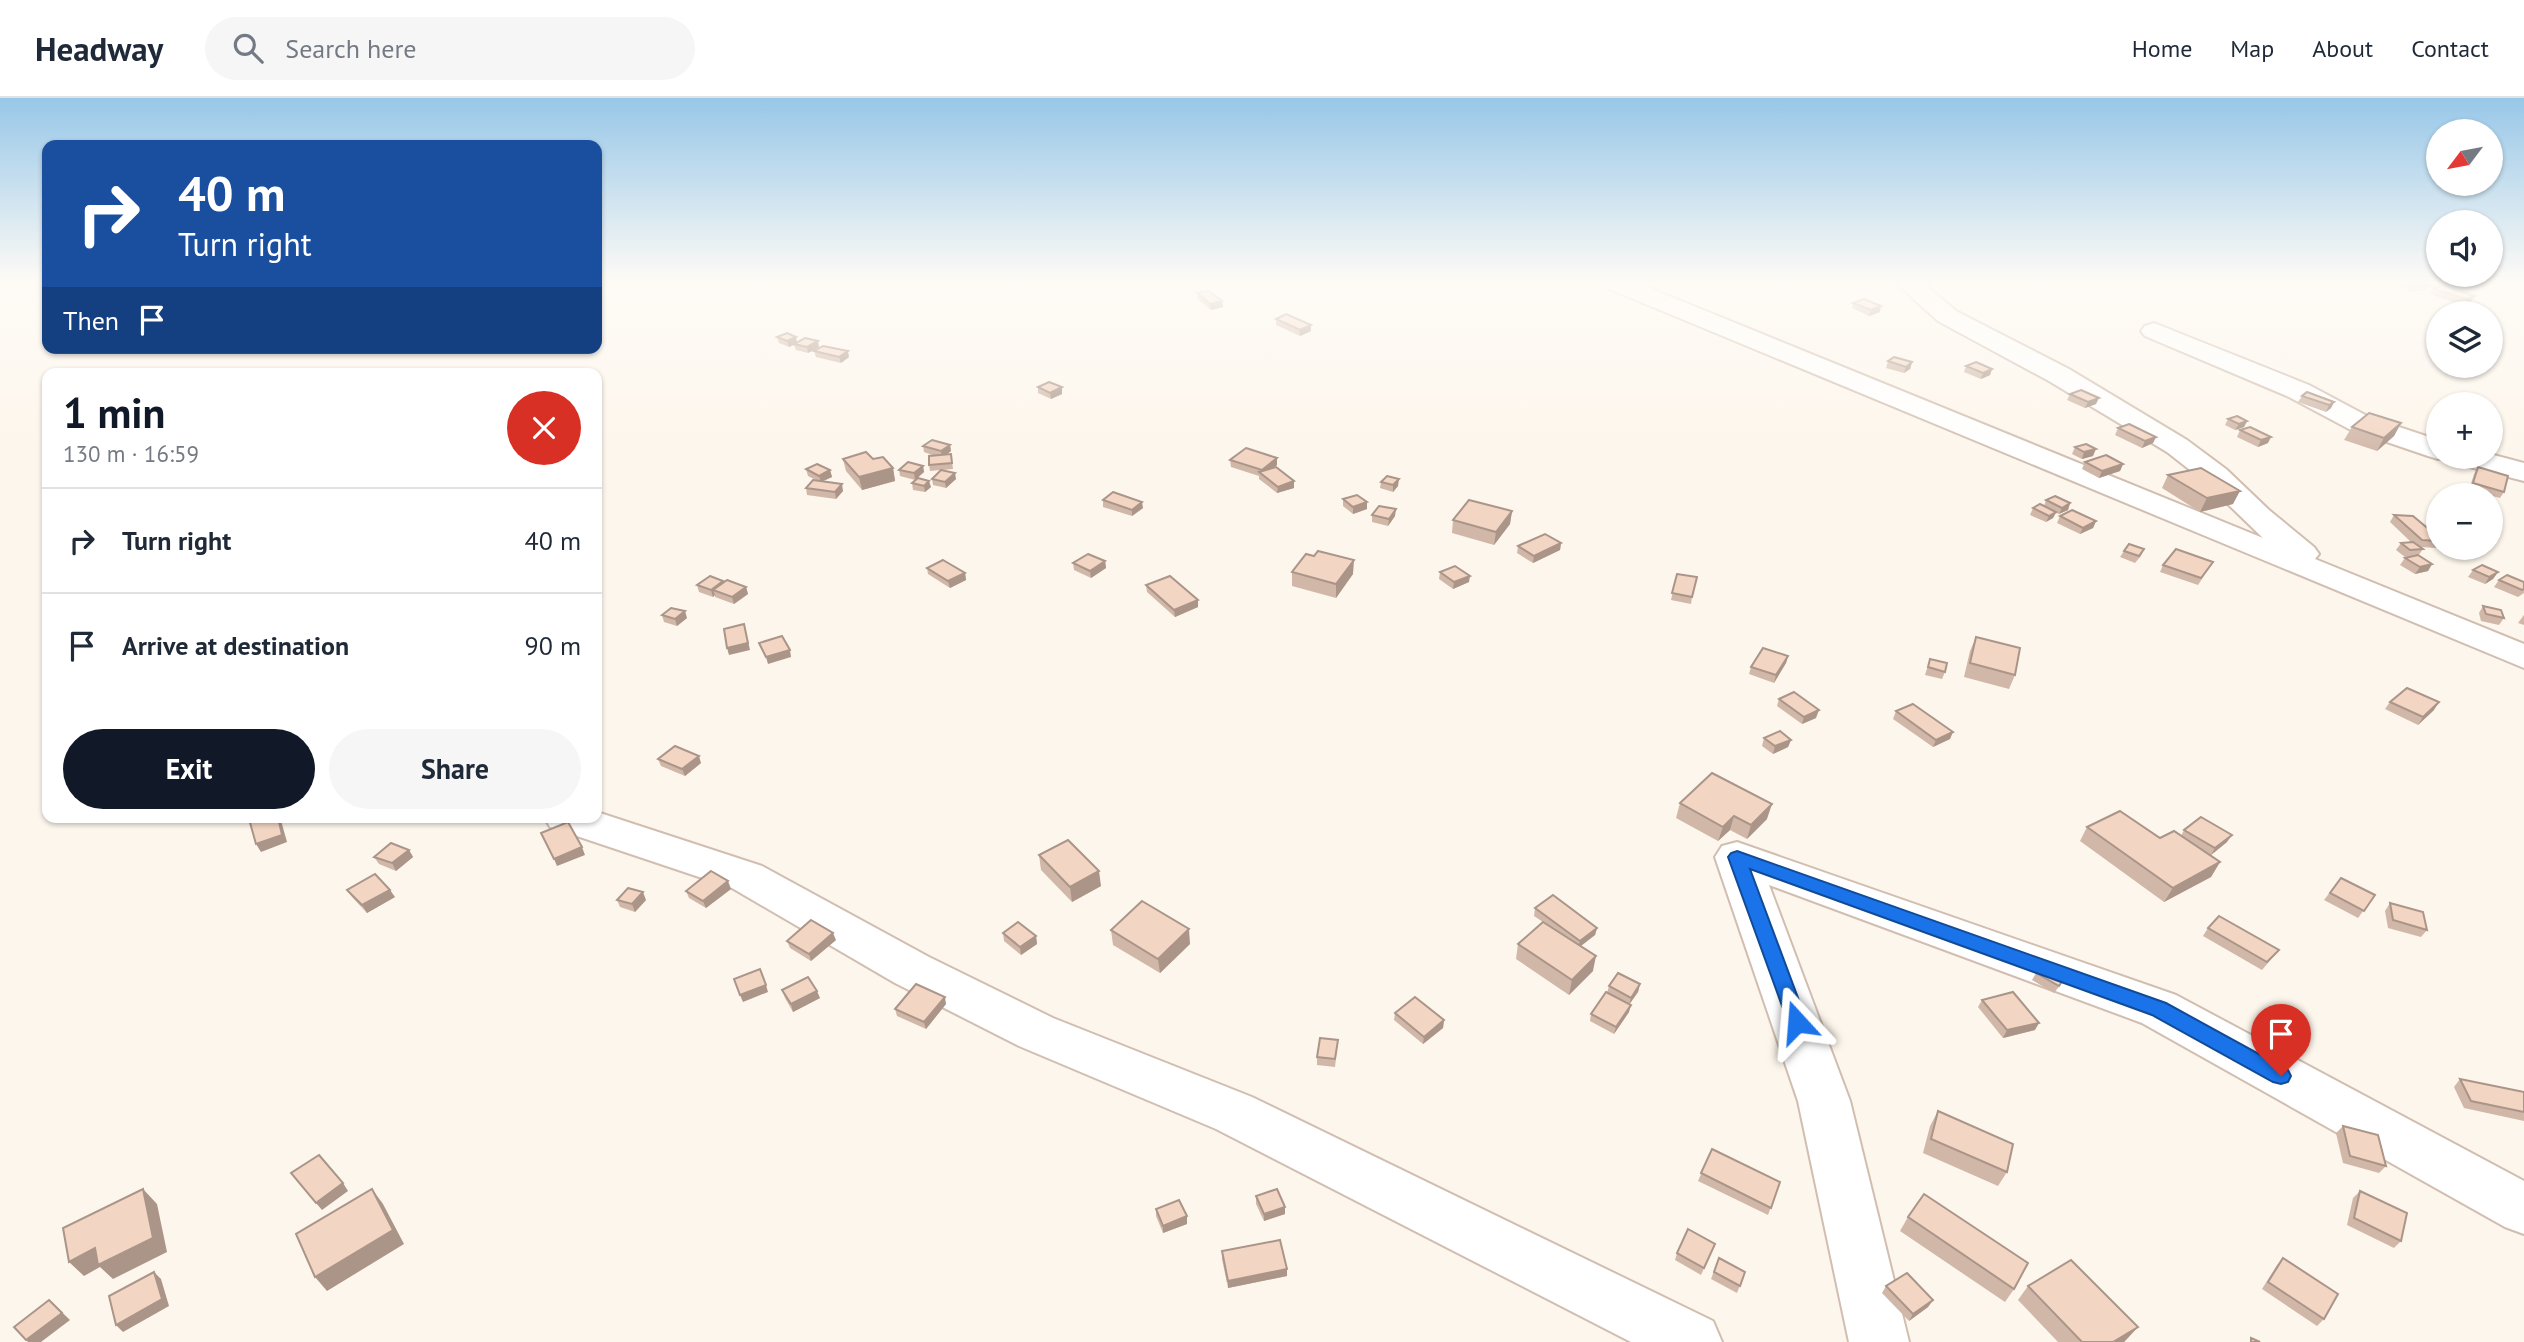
<!DOCTYPE html>
<html lang="en">
<head>
<meta charset="utf-8">
<style>
  :root { --surface:#fff; --page:#f6f6f7; --text:#1f2937; --muted:#747a83; --line:#e0e1e3; --accent:#111827 }
  body { margin:0; font-family:"PT Sans",sans-serif; background:var(--page); color:var(--text); height:100vh; display:flex; flex-direction:column; font-size:26px; white-space:nowrap }
  * { box-sizing:border-box; margin:0 }
  p { font-size:23px; color:var(--muted) }
  .icon { flex:none; width:38px; height:38px; fill:none; stroke:currentColor; stroke-width:2; stroke-linecap:round; stroke-linejoin:round }
  .map { position:relative; flex:1; overflow:hidden }
  .drawer { position:absolute; left:42px; top:270px; width:560px; height:455px; display:flex; flex-direction:column; background:var(--surface); border-radius:14px; box-shadow:0 2px 5px #0004 }
  .drawer>* { flex:none }
  .guide { position:absolute; left:42px; top:42px; width:560px; height:214px; border-radius:14px; box-shadow:0 2px 5px #0004; background:#1a4fa0; color:#fff; overflow:hidden }
  .needle { width:46px; rotate:238deg }
  .controls { position:absolute; left:2426px; top:21px; display:grid; gap:14px }
  .controls a { display:grid; place-items:center; width:77px; height:77px; border-radius:50%; background:var(--surface); box-shadow:0 2px 5px #0004; font-size:35px }
  .pin { position:absolute; display:grid; place-items:center; width:60px; height:60px; color:#fff; margin:-72px -30px; border-radius:50% 50% 50% 0; rotate:-45deg; box-shadow:0 0 7px #0007 }
  .pin .icon { rotate:45deg }
  .me { position:absolute; width:77px; margin:-38px; rotate:341deg; stroke-linejoin:round; filter:drop-shadow(0 0 5px #0008) }
  .turn { display:flex; align-items:center; gap:24px; height:147px; padding:0 21px; font-size:32px }
  .turn .icon { width:91px; height:91px; stroke-width:2.5 }
  .turn b { display:block; font-size:49px; line-height:60px }
  .then { display:flex; align-items:center; height:66px; padding:0 21px; background:#0003; gap:14px; font-size:26px }
  .round { display:grid; place-items:center; flex:none; width:74px; height:74px; border-radius:37px; background:var(--page) }
  .summary { display:flex; align-items:center; justify-content:space-between; height:119px; padding:0 21px }
  h1 { font-size:42px; font-weight:700; line-height:52px; color:var(--accent) }
  .primary-button { display:flex; gap:14px; margin-top:auto; padding:14px 21px }
  .primary-button a { flex:1; height:80px; border-radius:42px; background:var(--accent); color:#fff; font-size:28px; font-weight:700; line-height:80px; text-align:center }
  .primary-button a+a { background:var(--page); color:var(--text) }
  ul { padding:0; list-style:none }
  li { display:flex; align-items:center; gap:21px; height:105px; padding:0 21px; border-top:2px solid var(--line) }
  li div { flex:1 }
  li b { display:block; font-size:26px }
  li em { font-style:normal }
  header { display:flex; align-items:center; gap:42px; box-sizing:border-box; height:98px; padding:0 35px; background:var(--surface); border-bottom:2px solid var(--line) }
  header strong { font-size:33px }
  nav { display:flex; gap:38px; margin-inline-start:auto; font-size:24px }
  .search { width:490px; height:63px; background:var(--page); display:flex; align-items:center; gap:18px; box-sizing:border-box; padding:0 24px; border-radius:38px; color:var(--muted); font-size:26px }
  .map>svg:first-child { display:block }
</style>
</head>
<body>
<header>
<strong>Headway</strong>
<div class="search"><svg class="icon" aria-label="search" viewBox="0 0 24 24"><circle cx="10" cy="10" r="6"/><path d="M15 15l6 6"/></svg>Search here</div>
<nav><a>Home</a><a>Map</a><a>About</a><a>Contact</a></nav>
</header>
<div class="map">
<svg width="2524" height="1244" viewBox="0 0 2524 1244">
  <rect width="100%" height="100%" fill="#fdf6ec"/>
  <g fill="none" stroke-linecap="round" stroke-linejoin="round">
    <defs>
      <g id="minor">
        <path d="M1603 185H1637L2263 440 2204 383 2167 354 2049 283 1938 223 1896 185H1923L1956 213 2069 271 2187 342 2226 371 2269 412 2314 449 2319 456 2315 461 2524 546V570L1607 190Z"/>
        <path d="M2154 225 2309 287 2369 319 2438 342V359H2447L2438 361 2428 358 2349 331 2289 299 2145 238 2141 233 2145 228Z"/>
        <path d="M2490 356 2524 365V383L2454 365 2450 359H2490Z"/>
        <path d="M597 714 762 768 929 859 1053 920 1252 999 1713 1223 1722 1244H1631L1216 1031 1019 948 895 885 732 790 550 729 544 719H597Z"/>
        <path d="M1737 744 2176 897 2524 1083V1136L2505 1129 2142 925 1769 787 1850 1003 1909 1244H1849L1798 1003 1715 759 1722 748Z"/>
      </g>
    </defs>
    <use href="#minor" stroke="#d1beb0" stroke-width="4"/>
    <use href="#minor" fill="#fff" fill-rule="evenodd"/>
  </g>
  <g fill="#d1b7a8">
    <path d="M2397 185H2427L2430 187 2427 192 2412 194 2397 187Z"/>
    <path d="M2434 191 2471 204 2462 207 2430 196Z"/>
    <path d="M1197 195 1222 203 1223 209 1211 212 1197 201Z"/>
    <path d="M1853 205 1880 214 1869 218 1852 210Z"/>
    <path d="M1276 221 1311 233 1300 238 1276 227Z"/>
    <path d="M777 239 797 245 819 249 808 255 796 252 794 247 789 249 779 245Z"/>
    <path d="M814 253 849 259 841 265 816 259Z"/>
    <path d="M1888 263 1912 264 1910 271 1904 275 1886 270Z"/>
    <path d="M1966 268 1992 271 1990 277 1981 281 1964 274Z"/>
    <path d="M1038 289H1062V296L1051 301 1038 295Z"/>
    <path d="M2070 296 2096 306 2085 310 2067 302Z"/>
    <path d="M2302 298 2334 304 2331 310 2326 314 2298 304Z"/>
    <path d="M2228 321 2247 323 2244 329 2235 332 2225 327Z"/>
    <path d="M2401 325 2394 338 2377 353 2344 342 2352 329Z"/>
    <path d="M2118 330 2156 339 2153 345 2142 350 2115 337Z"/>
    <path d="M2240 332 2268 345 2258 349 2237 339Z"/>
    <path d="M950 347 951 353 946 357 951 356 953 371 942 372 956 381 946 390 933 387 932 381 940 372 930 373 929 367 935 358 924 354 923 348Z"/>
    <path d="M2075 349 2093 358 2082 361 2072 356Z"/>
    <path d="M843 361H873L893 370 895 383 862 392 846 373Z"/>
    <path d="M1230 362 1277 367 1273 370 1294 390 1277 395 1259 381V378L1231 369Z"/>
    <path d="M2085 364 2123 366 2120 373 2099 380 2082 371Z"/>
    <path d="M923 368 924 374 915 382 900 378 899 372Z"/>
    <path d="M2478 369 2504 394 2500 400 2469 392 2474 376Z"/>
    <path d="M806 371 830 372 832 379 823 383 843 393 836 401 807 397 806 390 818 383 808 378Z"/>
    <path d="M2168 377 2233 406 2200 414 2162 390Z"/>
    <path d="M1381 384 1398 388 1393 394 1380 390Z"/>
    <path d="M912 385 931 389 925 394 913 392Z"/>
    <path d="M1343 401 1367 404V411L1353 416 1343 408Z"/>
    <path d="M1103 402 1143 410 1132 418 1103 409Z"/>
    <path d="M2046 402 2070 405 2068 412 2059 416 2056 415 2053 420 2046 424 2030 417 2033 410 2044 408Z"/>
    <path d="M1512 413 1510 426 1494 447 1452 435 1453 422Z"/>
    <path d="M1372 417 1395 418 1388 428 1372 424Z"/>
    <path d="M2394 417 2438 439 2437 450 2420 449 2423 451 2418 458 2432 466 2428 473 2415 476 2400 467 2405 460 2414 458 2405 459 2396 452 2401 445H2412L2390 424Z"/>
    <path d="M2060 418 2096 423 2093 430 2080 436 2057 425Z"/>
    <path d="M1561 445 1560 452 1533 465 1517 455 1518 448Z"/>
    <path d="M2144 451 2141 458 2135 465 2120 459 2124 453Z"/>
    <path d="M1314 458 1353 476 1336 500 1292 488V474Z"/>
    <path d="M1105 463 1106 470 1091 480 1074 472 1073 465Z"/>
    <path d="M2213 464 2198 487 2160 474 2163 467Z"/>
    <path d="M927 470 965 475 966 482 950 490 928 476Z"/>
    <path d="M2473 472 2498 474 2493 481 2485 486 2468 479Z"/>
    <path d="M1440 474 1469 484 1453 491 1439 481Z"/>
    <path d="M1677 476 1692 499 1691 506 1671 502Z"/>
    <path d="M2499 482 2524 484V495L2518 499 2494 489Z"/>
    <path d="M724 485 746 489 748 496 734 506 715 499V497L713 499 699 494 697 487Z"/>
    <path d="M1146 487 1198 509 1175 519 1147 494Z"/>
    <path d="M2483 508 2504 520 2499 527 2481 523 2479 515Z"/>
    <path d="M662 517 687 520 677 528 664 524Z"/>
    <path d="M2524 517V527L2518 525Z"/>
    <path d="M1976 539 2015 577 2009 591 1964 579 1970 553Z"/>
    <path d="M1788 558 1786 565 1774 585 1749 576 1751 569Z"/>
    <path d="M1930 561 1945 574 1942 581 1925 577Z"/>
    <path d="M1779 601 1816 620 1802 626 1777 608Z"/>
    <path d="M2390 604 2434 612 2418 627 2385 611Z"/>
    <path d="M1896 613 1950 641 1933 649 1893 621Z"/>
    <path d="M1764 640 1791 642 1788 649 1773 656 1762 648Z"/>
    <path d="M658 661 701 665 685 678 661 668Z"/>
    <path d="M1680 705 1767 721 1747 741 1730 732 1718 743 1676 720Z"/>
    <path d="M2087 729 2160 740 2181 738 2184 732 2227 744 2211 757 2220 764 2211 779 2164 804 2080 743Z"/>
    <path d="M409 752 413 759 396 773 379 766 374 759Z"/>
    <path d="M1039 757 1101 788 1072 804 1041 772Z"/>
    <path d="M2341 780 2375 797 2358 820 2324 802Z"/>
    <path d="M731 791 706 810 689 800 686 793Z"/>
    <path d="M347 792 395 799 367 815 352 799Z"/>
    <path d="M617 802H646L635 814 620 809Z"/>
    <path d="M2390 805 2427 832 2421 839 2388 830 2385 813Z"/>
    <path d="M1535 810 1597 830 1595 837 1581 848 1593 873 1569 897 1516 861 1518 846 1543 824 1534 818Z"/>
    <path d="M2208 830 2279 852 2262 872 2203 838Z"/>
    <path d="M1111 832 1190 846 1160 875 1113 847Z"/>
    <path d="M1003 835 1036 838 1037 846 1021 857 1004 843Z"/>
    <path d="M836 842 811 863 790 850 787 843Z"/>
    <path d="M2036 875 2061 886 2054 895 2032 882Z"/>
    <path d="M1640 886 1638 894 1629 906V914L1614 936 1590 923 1591 916 1607 895 1609 888Z"/>
    <path d="M782 892 820 900 793 914 785 900Z"/>
    <path d="M1982 902 2035 932 2003 940 1978 909Z"/>
    <path d="M946 906 926 931 897 918 895 911Z"/>
    <path d="M1395 915 1444 922 1443 930 1423 946 1394 922Z"/>
    <path d="M1338 942 1335 969 1317 967V959Z"/>
    <path d="M2460 981 2524 994V1023L2464 1010 2454 989Z"/>
    <path d="M1938 1013 2007 1074 1998 1088 1923 1055 1930 1028Z"/>
    <path d="M2343 1028 2386 1068 2379 1075 2343 1065 2336 1035Z"/>
    <path d="M1712 1051 1780 1084 1768 1117 1698 1083Z"/>
    <path d="M2360 1093 2401 1143 2394 1150 2347 1127 2353 1100Z"/>
    <path d="M1256 1098 1285 1116 1264 1123 1256 1106Z"/>
    <path d="M1156 1111 1187 1118V1126L1163 1135 1156 1118Z"/>
    <path d="M1908 1119 2014 1191 2005 1204 1900 1133Z"/>
    <path d="M1715 1146 1701 1177 1675 1162 1677 1155Z"/>
    <path d="M1222 1153 1287 1178 1228 1190 1222 1161Z"/>
    <path d="M1719 1160 1745 1174 1737 1195 1711 1181Z"/>
    <path d="M2283 1160 2324 1221 2317 1228 2262 1191 2277 1167Z"/>
    <path d="M1886 1188 1933 1202 1928 1209 1909 1223 1882 1195Z"/>
    <path d="M2028 1188 2138 1229 2124 1244H2058L2018 1202Z"/>
  </g>
  <g fill="#aa9588">
    <path d="M2475 198 2471 204 2462 207 2466 201Z"/>
    <path d="M1222 203 1223 209 1211 212 1210 206Z"/>
    <path d="M1881 208 1880 214 1869 218 1871 212Z"/>
    <path d="M1311 227V233L1300 238V232Z"/>
    <path d="M796 239 797 245 789 249 787 243Z"/>
    <path d="M818 243 819 249 808 255 807 249Z"/>
    <path d="M848 253 849 259 841 265 839 259Z"/>
    <path d="M1912 264 1910 271 1904 275 1906 269Z"/>
    <path d="M1992 271 1990 277 1981 281 1983 275Z"/>
    <path d="M1062 289V296L1051 301 1050 295Z"/>
    <path d="M2099 300 2096 306 2085 310 2088 304Z"/>
    <path d="M2334 304 2331 310 2326 314 2329 307Z"/>
    <path d="M2247 323 2244 329 2235 332 2239 326Z"/>
    <path d="M2401 325 2394 338 2377 353 2384 340Z"/>
    <path d="M2156 339 2153 345 2142 350 2145 343Z"/>
    <path d="M2271 339 2268 345 2258 349 2261 342Z"/>
    <path d="M950 347 951 353 942 360 941 353Z"/>
    <path d="M2096 351 2093 358 2082 361 2084 354Z"/>
    <path d="M1277 360V367L1263 378 1262 376V372Z"/>
    <path d="M2123 366 2120 373 2099 380 2102 373Z"/>
    <path d="M923 368 924 374 915 382 914 375Z"/>
    <path d="M893 370 895 383 862 392 859 379Z"/>
    <path d="M830 372 832 379 821 384 819 378Z"/>
    <path d="M955 375 956 381 946 390 945 384Z"/>
    <path d="M1399 381 1398 388 1393 394V387Z"/>
    <path d="M929 383 931 389 925 394 924 388Z"/>
    <path d="M1294 383V390L1277 395 1278 389Z"/>
    <path d="M842 386 843 393 836 401 835 394Z"/>
    <path d="M2240 393 2233 406 2200 414 2207 400Z"/>
    <path d="M1142 404 1143 410 1132 418V412Z"/>
    <path d="M1367 404V411L1353 416V409Z"/>
    <path d="M2070 405 2068 412 2059 416 2062 410Z"/>
    <path d="M1396 411 1395 418 1388 428 1389 421Z"/>
    <path d="M1512 413 1510 426 1494 447 1496 434Z"/>
    <path d="M2056 414 2053 420 2046 424 2049 418Z"/>
    <path d="M2096 423 2093 430 2080 436 2083 430Z"/>
    <path d="M1561 445 1560 452 1533 465 1534 458Z"/>
    <path d="M1354 462 1353 476 1336 500V486Z"/>
    <path d="M1105 463 1106 470 1091 480 1090 473Z"/>
    <path d="M2432 466 2428 473 2415 476 2420 469Z"/>
    <path d="M2498 474 2493 481 2485 486 2489 479Z"/>
    <path d="M965 475 966 482 950 490 948 483Z"/>
    <path d="M1470 478 1469 484 1453 491 1454 484Z"/>
    <path d="M723 483 725 490 713 492 715 497 713 499 711 492Z"/>
    <path d="M746 489 748 496 734 506 732 499Z"/>
    <path d="M1198 502V509L1175 519 1174 512Z"/>
    <path d="M685 513 687 520 677 528 675 521Z"/>
    <path d="M744 526 750 552 729 557 727 550Z"/>
    <path d="M790 552 791 559 768 566 766 559Z"/>
    <path d="M1788 558 1786 565 1774 585 1776 577Z"/>
    <path d="M2439 604 2434 612 2418 627 2423 619Z"/>
    <path d="M1819 612 1816 620 1802 626 1804 619Z"/>
    <path d="M1953 634 1950 641 1933 649 1936 642Z"/>
    <path d="M1791 642 1788 649 1773 656 1775 648Z"/>
    <path d="M699 658 701 665 685 678 682 671Z"/>
    <path d="M1772 706 1767 721 1747 741 1751 727Z"/>
    <path d="M1734 718 1730 732 1718 743 1723 729Z"/>
    <path d="M278 719H280L287 744 261 754 256 746Z"/>
    <path d="M2232 737 2227 744 2211 757 2215 750Z"/>
    <path d="M582 749 585 757 557 768 554 761Z"/>
    <path d="M409 752 413 759 396 773 392 765Z"/>
    <path d="M2220 764 2211 779 2164 804 2173 790Z"/>
    <path d="M1099 773 1101 788 1072 804 1070 789Z"/>
    <path d="M728 783 731 791 706 810 703 803Z"/>
    <path d="M390 792 395 799 367 815 362 807Z"/>
    <path d="M643 794 646 802 635 814 632 806Z"/>
    <path d="M1597 830 1595 837 1578 850 1580 843Z"/>
    <path d="M1189 831 1190 846 1160 875 1158 861Z"/>
    <path d="M833 835 836 842 811 863 809 856Z"/>
    <path d="M1036 838 1037 846 1021 857 1020 849Z"/>
    <path d="M1596 858 1593 873 1569 897 1572 882Z"/>
    <path d="M1640 886 1638 894 1629 907 1631 900Z"/>
    <path d="M766 887 768 894 743 904 740 897Z"/>
    <path d="M817 893 820 900 793 914 791 906Z"/>
    <path d="M945 899 946 906 926 931 924 924Z"/>
    <path d="M1631 907 1629 914 1614 936 1616 929Z"/>
    <path d="M1444 922 1443 930 1423 946 1424 939Z"/>
    <path d="M2039 925 2035 932 2003 940 2007 932Z"/>
    <path d="M343 1085 348 1093 322 1112 316 1105Z"/>
    <path d="M143 1091 157 1106 167 1154 113 1181 100 1169 84 1178 69 1164Z"/>
    <path d="M372 1091 383 1106 404 1146 327 1193 315 1179Z"/>
    <path d="M1285 1109V1116L1264 1123V1116Z"/>
    <path d="M1187 1118V1126L1163 1135V1128Z"/>
    <path d="M1287 1171V1178L1228 1190V1183Z"/>
    <path d="M154 1174 161 1181 169 1208 123 1234 116 1227Z"/>
    <path d="M49 1202 70 1222 41 1244H28L26 1242Z"/>
    <path d="M1933 1202 1928 1209 1909 1223 1913 1216Z"/>
    <path d="M2138 1229 2124 1244H2113Z"/>
  </g>
  <g fill="#f3d5c3" stroke="#aa9588" stroke-width="2">
    <path d="M2409 185H2428L2430 187 2415 188Z"/>
    <path d="M2443 187 2475 198 2466 201 2434 191Z"/>
    <path d="M1209 193 1222 203 1210 206 1197 195Z"/>
    <path d="M1864 201 1881 208 1871 212 1853 205Z"/>
    <path d="M1286 216 1311 227 1300 232 1276 221Z"/>
    <path d="M787 235 796 239 787 243 777 239Z"/>
    <path d="M805 240 818 243 807 249 794 246Z"/>
    <path d="M823 248 848 253 839 259 814 253Z"/>
    <path d="M1894 259 1912 264 1906 269 1888 263Z"/>
    <path d="M1976 264 1992 271 1983 275 1966 268Z"/>
    <path d="M1049 284 1062 289 1050 295 1038 289Z"/>
    <path d="M2081 292 2099 300 2088 304 2070 296Z"/>
    <path d="M2307 294 2334 304 2329 307 2302 298Z"/>
    <path d="M2369 315 2401 325 2384 340 2352 329Z"/>
    <path d="M2237 318 2247 323 2239 326 2228 321Z"/>
    <path d="M2129 326 2156 339 2145 343 2118 330Z"/>
    <path d="M2250 329 2271 339 2261 342 2240 332Z"/>
    <path d="M932 342 950 347 941 353 923 348Z"/>
    <path d="M2086 346 2096 351 2084 354 2075 349Z"/>
    <path d="M1246 350 1277 360 1262 372 1230 362Z"/>
    <path d="M866 354 873 361 883 359 893 370 859 379 843 361Z"/>
    <path d="M951 356 952 365 929 367V358Z"/>
    <path d="M2106 357 2123 366 2102 373 2085 364Z"/>
    <path d="M908 364 923 368 914 375 899 372Z"/>
    <path d="M817 366 830 372 819 378 806 371Z"/>
    <path d="M1276 369 1294 383 1278 389 1259 374Z"/>
    <path d="M2478 369 2508 378 2504 394 2473 385Z"/>
    <path d="M2201 370 2240 393 2207 400 2168 377Z"/>
    <path d="M941 372 955 375 945 384 932 381Z"/>
    <path d="M1387 378 1399 381 1393 387 1381 384Z"/>
    <path d="M918 380 929 383 924 388 912 385Z"/>
    <path d="M813 382 842 386 835 394 806 390Z"/>
    <path d="M1113 394 1142 404 1132 412 1103 402Z"/>
    <path d="M1357 397 1367 404 1353 409 1343 401Z"/>
    <path d="M2055 398 2070 405 2062 410 2046 402Z"/>
    <path d="M1469 402 1512 413 1496 434 1453 422Z"/>
    <path d="M2040 406 2056 414 2049 418 2033 410Z"/>
    <path d="M1379 408 1396 411 1389 421 1372 417Z"/>
    <path d="M2072 412 2096 423 2083 430 2060 418Z"/>
    <path d="M2394 417 2413 418 2438 439V443L2422 442Z"/>
    <path d="M1545 436 1561 445 1534 458 1518 448Z"/>
    <path d="M2413 444 2423 451 2410 452 2401 445Z"/>
    <path d="M2129 446 2144 451 2139 458 2124 453Z"/>
    <path d="M2176 451 2213 464 2201 480 2163 467Z"/>
    <path d="M1318 453 1354 462 1336 486 1292 474 1306 456 1314 458Z"/>
    <path d="M1088 456 1105 463 1090 473 1073 465Z"/>
    <path d="M2418 457 2432 466 2420 469 2405 460Z"/>
    <path d="M943 462 965 475 948 483 927 470Z"/>
    <path d="M2482 467 2498 474 2489 479 2473 472Z"/>
    <path d="M1455 468 1470 478 1454 484 1440 474Z"/>
    <path d="M1677 476 1697 479 1692 499 1672 495Z"/>
    <path d="M2507 477 2524 484V491L2522 492 2499 482Z"/>
    <path d="M710 478 723 483 711 492 697 487Z"/>
    <path d="M1170 478 1198 502 1174 512 1146 487Z"/>
    <path d="M727 482 746 489 732 499 713 492Z"/>
    <path d="M2483 508 2501 512 2504 520 2486 516Z"/>
    <path d="M671 510 685 513 675 521 662 517Z"/>
    <path d="M744 526 748 545 727 550 724 531Z"/>
    <path d="M782 538 790 552 766 559 759 545Z"/>
    <path d="M1976 539 2020 550 2015 577 1970 565Z"/>
    <path d="M1763 550 1788 558 1776 577 1751 569Z"/>
    <path d="M1930 561 1947 565 1945 574 1928 569Z"/>
    <path d="M2407 590 2439 604 2423 619 2390 604Z"/>
    <path d="M1794 594 1819 612 1804 619 1779 601Z"/>
    <path d="M1913 606 1953 634 1936 642 1896 613Z"/>
    <path d="M1780 633 1791 642 1775 648 1764 640Z"/>
    <path d="M675 648 699 658 682 671 658 661Z"/>
    <path d="M1712 675 1772 706 1751 727 1734 718 1723 729 1680 705Z"/>
    <path d="M2120 713 2160 740 2174 733 2220 764 2173 790 2087 729Z"/>
    <path d="M253 719H278L282 737 256 746 249 721Z"/>
    <path d="M2201 719 2232 737 2215 750 2184 732Z"/>
    <path d="M568 724 582 749 554 761 541 735Z"/>
    <path d="M1068 742 1099 773 1070 789 1039 757Z"/>
    <path d="M391 745 409 752 392 765 374 759Z"/>
    <path d="M711 773 728 783 703 803 686 793Z"/>
    <path d="M375 776 390 792 362 807 347 792Z"/>
    <path d="M2341 780 2375 797 2364 813 2330 795Z"/>
    <path d="M628 790 643 794 632 806 617 802Z"/>
    <path d="M1553 797 1597 830 1580 843 1535 810Z"/>
    <path d="M1142 803 1189 831 1158 861 1111 832Z"/>
    <path d="M2390 805 2423 814 2427 832 2393 822Z"/>
    <path d="M2219 818 2279 852 2267 864 2208 830Z"/>
    <path d="M811 822 833 835 809 856 787 843Z"/>
    <path d="M1018 824 1036 838 1020 849 1003 835Z"/>
    <path d="M1543 824 1596 858 1572 882 1518 846Z"/>
    <path d="M2042 866 2065 879 2059 888 2036 875Z"/>
    <path d="M760 871 766 887 740 897 734 881Z"/>
    <path d="M1618 875 1640 886 1631 900 1609 888Z"/>
    <path d="M808 879 817 893 791 906 782 892Z"/>
    <path d="M916 886 945 899 924 924 895 911Z"/>
    <path d="M1606 894 1631 907 1616 929 1591 916Z"/>
    <path d="M2013 894 2039 925 2007 932 1982 902Z"/>
    <path d="M1415 899 1444 922 1424 939 1395 915Z"/>
    <path d="M1320 940 1338 942 1335 961 1317 959Z"/>
    <path d="M2460 981 2524 994V1014L2471 1003Z"/>
    <path d="M1938 1013 2013 1046 2007 1074 1931 1041Z"/>
    <path d="M2343 1028 2378 1037 2386 1068 2350 1058Z"/>
    <path d="M1712 1051 1780 1084 1771 1110 1701 1075Z"/>
    <path d="M319 1057 343 1085 316 1105 291 1075Z"/>
    <path d="M143 1091 153 1140 98 1167 95 1150 69 1164 63 1130Z"/>
    <path d="M372 1091 393 1132 315 1179 296 1136Z"/>
    <path d="M1277 1091 1285 1109 1264 1116 1256 1098Z"/>
    <path d="M2360 1093 2407 1115 2401 1143 2354 1120Z"/>
    <path d="M1924 1096 2028 1165 2014 1191 1908 1119Z"/>
    <path d="M1179 1102 1187 1118 1163 1128 1156 1111Z"/>
    <path d="M1688 1131 1715 1146 1704 1170 1677 1155Z"/>
    <path d="M1280 1142 1287 1171 1228 1183 1222 1153Z"/>
    <path d="M1719 1160 1745 1174 1740 1188 1714 1174Z"/>
    <path d="M2283 1160 2338 1196 2324 1221 2268 1184Z"/>
    <path d="M2071 1162 2138 1229 2113 1244H2082L2028 1188Z"/>
    <path d="M154 1174 162 1201 116 1227 109 1198Z"/>
    <path d="M1907 1175 1933 1202 1913 1216 1886 1188Z"/>
    <path d="M49 1202 62 1215 26 1242 14 1229Z"/>
    <path d="M2251 1240 2260 1244H2251Z"/>
  </g>
  <linearGradient id="sky" x2="0" y2="1"><stop stop-color="#97c7e8"/><stop offset="0.51" stop-color="#fefbf6"/><stop offset="1" stop-color="#fefbf6" stop-opacity="0"/></linearGradient>
  <rect width="2524" height="360" fill="url(#sky)"/>
  <path fill="#1a73e8" stroke="#114b97" stroke-width="2" d="M1737 753 2166 905 2288 972 2291 978 2288 984 2281 986 2273 984 2152 917 1750 771 1807 924 1804 930 1797 932 1790 930 1728 759 1731 755Z"/>
</svg>
<div class="controls">
<a><svg class="needle" viewBox="-14 -14 28 28"><path d="M0-13l5 13h-10z" fill="#e53935"/><path d="M0 13l5-13h-10z" fill="#747a83"/></svg></a>
<a><svg class="icon" aria-label="sound" viewBox="0 0 24 24"><path d="M4 9h4l5-4v14l-5-4H4zM17 9q2 3 0 6"/></svg></a>
<a><svg class="icon" aria-label="layers" viewBox="0 0 24 24"><path d="M12 4l9 5-9 5-9-5zM3 14l9 5 9-5"/></svg></a>
<a>+</a>
<a>−</a>
</div>
<div class="pin" style="left:2281px;top:978px;background:#d93025"><svg class="icon" aria-label="arrive" viewBox="0 0 24 24"><path d="M6 21V4h12l-3 4 3 4H6"/></svg></div>
<svg class="me" style="left:1797px;top:924px" viewBox="-20 -20 40 40"><path d="M0-17L14 15 0 8-14 15z" fill="#1a73e8" stroke="#fff" stroke-width="4"/></svg>
<div class="guide">
<div class="turn"><svg class="icon" aria-label="right" viewBox="0 0 24 24"><path d="M7 20v-9h11M14 6l5 5-5 5"/></svg><div><b>40 m</b>Turn right</div></div>
<div class="then">Then<svg class="icon" aria-label="arrive" viewBox="0 0 24 24"><path d="M6 21V4h12l-3 4 3 4H6"/></svg></div>
</div>
<section class="drawer">
<div class="summary"><div><h1>1 min</h1><p>130 m · 16:59</p></div><a class="round" style="background:#d93025;color:#fff"><svg class="icon" aria-label="close" viewBox="0 0 24 24"><path d="M6 6l12 12M18 6L6 18"/></svg></a></div>
<ul>
<li><svg class="icon" aria-label="right" viewBox="0 0 24 24"><path d="M7 20v-9h11M14 6l5 5-5 5"/></svg><div><b>Turn right</b></div><em>40 m</em></li>
<li><svg class="icon" aria-label="arrive" viewBox="0 0 24 24"><path d="M6 21V4h12l-3 4 3 4H6"/></svg><div><b>Arrive at destination</b></div><em>90 m</em></li>
</ul>
<div class="primary-button"><a>Exit</a><a>Share</a></div>
</section>
</div>
</body>
</html>
